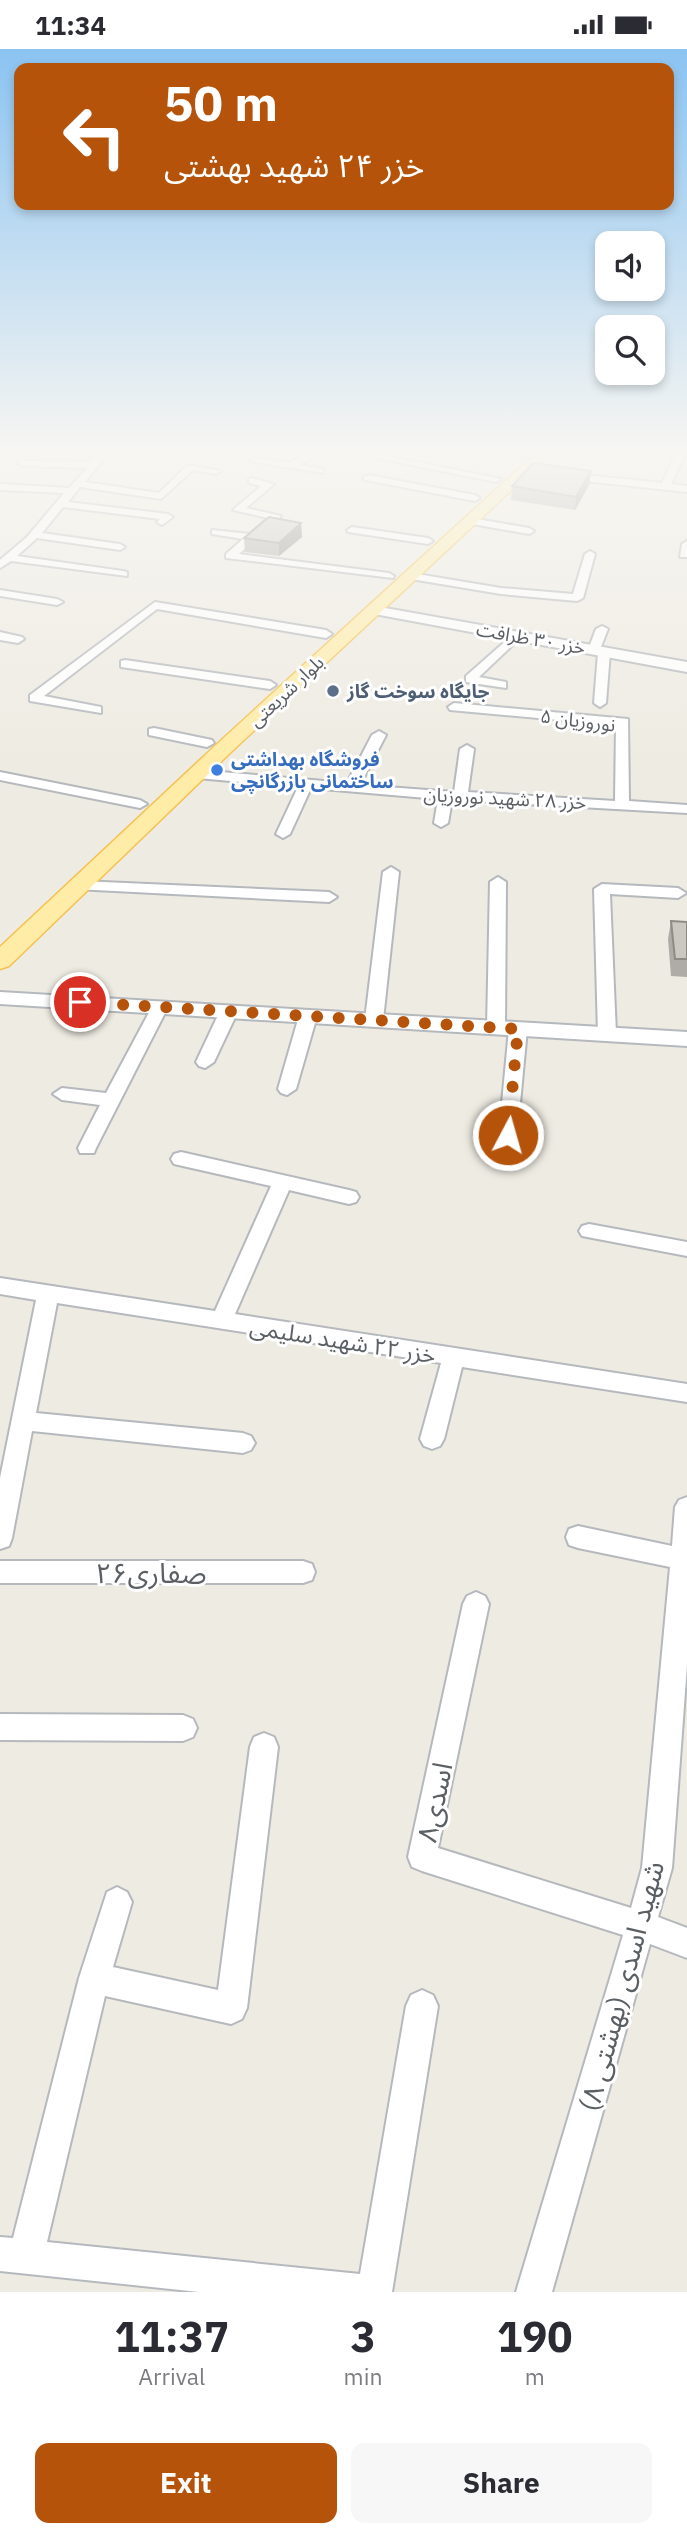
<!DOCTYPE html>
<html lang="en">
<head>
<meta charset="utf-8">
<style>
  :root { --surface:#fff; --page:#f7f7f7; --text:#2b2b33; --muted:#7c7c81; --accent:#b45309 }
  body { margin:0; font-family:"IBM Plex Sans","Noto Sans Arabic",sans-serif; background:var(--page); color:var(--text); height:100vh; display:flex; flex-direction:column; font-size:26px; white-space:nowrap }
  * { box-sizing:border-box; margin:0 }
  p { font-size:23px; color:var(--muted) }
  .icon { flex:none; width:38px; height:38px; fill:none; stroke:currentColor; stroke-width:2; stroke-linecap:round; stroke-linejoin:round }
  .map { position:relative; height:2243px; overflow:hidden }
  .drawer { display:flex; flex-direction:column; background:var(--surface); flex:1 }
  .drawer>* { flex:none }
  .banner { position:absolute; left:14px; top:14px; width:660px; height:147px; border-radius:14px; box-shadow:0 4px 10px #0003; background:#b45309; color:#fff; overflow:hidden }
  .controls { position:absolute; left:595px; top:182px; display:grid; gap:14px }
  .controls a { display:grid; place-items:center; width:70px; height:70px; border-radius:14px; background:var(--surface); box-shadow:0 4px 10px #0003; font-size:35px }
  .pin { position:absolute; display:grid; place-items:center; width:60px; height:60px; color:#fff; margin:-30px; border:4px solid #fff; border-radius:50%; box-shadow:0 2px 7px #0007 }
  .me { position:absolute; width:77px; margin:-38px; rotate:6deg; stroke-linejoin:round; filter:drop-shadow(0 0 5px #0008) }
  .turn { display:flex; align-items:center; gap:24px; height:147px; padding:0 35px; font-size:32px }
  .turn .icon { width:91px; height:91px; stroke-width:2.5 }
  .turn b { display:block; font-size:49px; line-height:60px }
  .eta { display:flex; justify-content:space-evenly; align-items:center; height:119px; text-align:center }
  .eta b { font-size:42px; font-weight:700; line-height:49px }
  .cta { display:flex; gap:14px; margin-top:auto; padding:14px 35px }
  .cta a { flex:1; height:80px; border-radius:14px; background:var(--accent); color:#fff; font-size:28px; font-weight:700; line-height:80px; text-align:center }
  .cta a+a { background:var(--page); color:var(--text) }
  .status { display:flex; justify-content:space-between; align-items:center; height:49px; padding:0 35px; background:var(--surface); direction:ltr }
  .status svg { height:19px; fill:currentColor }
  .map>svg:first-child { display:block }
</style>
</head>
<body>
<div class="status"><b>11:34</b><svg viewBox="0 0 49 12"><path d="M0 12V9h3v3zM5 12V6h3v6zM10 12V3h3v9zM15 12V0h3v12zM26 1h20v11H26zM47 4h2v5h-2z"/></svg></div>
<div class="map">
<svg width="687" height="2243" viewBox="0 0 687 2243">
  <rect width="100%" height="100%" fill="#eeebe2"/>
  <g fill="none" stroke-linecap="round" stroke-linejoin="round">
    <defs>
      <g id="minor">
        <path d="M99 404H109L85 433 159 444 188 416 221 422 216 425 193 421 161 450 80 438 68 453 168 465 173 468 162 476 157 473 160 470 63 458 42 484 120 495 125 498 120 501 37 489 17 507 123 522 127 523V527L11 512 0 519V511L27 488 64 444 0 441V435L69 439 87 419 23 417 18 414 20 412 91 413Z"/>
        <path d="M307 404H318L300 416 323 420V424L250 412 255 409 289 414Z"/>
        <path d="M353 404H371L501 430 496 433Z"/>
        <path d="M512 404H528L529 405 524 408Z"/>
        <path d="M679 405 684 408 671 435 687 437V443L566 430 561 427 566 424 662 434 674 408Z"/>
        <path d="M368 426 475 446 480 449 475 452 365 431 363 429Z"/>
        <path d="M252 429 274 435 246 459 281 467 239 505 389 524 394 527 393 529 226 509V505L243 490 212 485V481L250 485 268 469 233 461 261 437 249 434V430Z"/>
        <path d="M471 469 529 479 534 482 529 485 467 474V470Z"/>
        <path d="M352 478 428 489 433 492 428 495 348 483 347 481Z"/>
        <path d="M687 492V508H680L682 495Z"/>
        <path d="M590 502 595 505 583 549 577 552 501 545 411 530 406 527 411 524 501 539 573 545 585 505Z"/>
        <path d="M0 541 57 550 63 553 57 556 0 547Z"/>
        <path d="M155 553 326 581 332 585 326 589 157 560 44 647 101 658V664L30 652V646Z"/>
        <path d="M602 577 608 580 600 600 610 603 606 654 600 658 594 654 598 604 588 601 596 580Z"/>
        <path d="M0 583 22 588 24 590 18 594 0 591Z"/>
        <path d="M516 583 522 587 520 589 479 628 506 633V639L466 633V627Z"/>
        <path d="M125 611 270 632 276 636 270 640 121 618V612Z"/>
        <path d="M454 654 628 670 629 752 687 756V764L452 751 448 774 441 778 434 774 438 750 311 739 290 785 283 789 276 785 298 738 197 729 190 725 197 721 347 734 372 686 379 682 386 686 360 736 454 743 460 700 467 696 474 700 468 743 615 752 616 676 450 661 448 658Z"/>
        <path d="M154 679 212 691 214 694 207 698 149 686V680Z"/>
        <path d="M0 723 140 751 147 755 140 759 0 731Z"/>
        <path d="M391 818 399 823 383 971 374 976 365 971 383 823Z"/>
        <path d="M498 828 506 833 505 979 496 984 487 979 490 833Z"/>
        <path d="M80 832 329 843 337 848 329 853 75 840 72 837Z"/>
        <path d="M602 835 678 839 686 844 678 849 610 845 616 985 607 990 598 985 594 840Z"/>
        <path d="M160 953 168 958 96 1099 94 1104H80L78 1099 100 1056 62 1051 53 1045 62 1039 106 1044 152 958Z"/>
        <path d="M229 957 238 962 214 1013 205 1019 199 1017 196 1013 220 962Z"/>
        <path d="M308 962 317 967 296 1040 287 1046 281 1044 278 1040 299 967Z"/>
        <path d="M518 975 527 980 517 1086 515 1090H501L499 1086 509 980Z"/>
        <path d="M181 1103 349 1141 356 1143 359 1148 356 1153 349 1155 289 1141 235 1265 687 1335V1353L462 1318 444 1390 440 1397 432 1400 424 1397 420 1390 441 1314 57 1254 36 1364 243 1384 251 1387 255 1394 251 1401 243 1404 32 1382 12 1489 9 1497 0 1500V1429L36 1251 0 1245V1229L215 1262 271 1137 174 1115 171 1110 174 1105Z"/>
        <path d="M589 1175 687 1193V1207L582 1187 579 1182 582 1177Z"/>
        <path d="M687 1448V1616L672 1819 658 1868 687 1879V1909L650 1895 552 2243H516L623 1886 422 1822 412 1818 408 1808 463 1555 467 1547 476 1543 485 1547 489 1555 438 1799 631 1859 642 1819 670 1518 578 1499 569 1496 566 1488 569 1480 578 1477 672 1497 675 1458 679 1451Z"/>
        <path d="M0 1512H303L312 1515 315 1523 312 1531 303 1534H0Z"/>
        <path d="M0 1665 183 1666 193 1670 197 1679 193 1688 183 1692 0 1691Z"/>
        <path d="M264 1684 274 1688 278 1698 247 1959 242 1970 231 1975 105 1947 47 2193 360 2225 406 1957 411 1946 422 1941 433 1946 438 1957 392 2243H199L0 2222V2188L13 2189 79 1929 107 1843 117 1838 127 1843 132 1853 113 1918 218 1941 250 1698 254 1688Z"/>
      </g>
      <g id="tertiary">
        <path d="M374 557 687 613V623L369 564 367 561Z"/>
        <path d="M0 943 687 983V997L0 955Z"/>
      </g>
      <path id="primary" d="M536 404H551L230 704 9 917 0 920V898L216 696Z"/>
    </defs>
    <use href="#minor" stroke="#b5b9bd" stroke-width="4"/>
    <use href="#tertiary" stroke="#b5b9bd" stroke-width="4"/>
    <use href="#primary" stroke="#f6c153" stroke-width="3"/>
    <use href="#minor" fill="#fff" fill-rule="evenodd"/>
    <use href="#tertiary" fill="#fff" fill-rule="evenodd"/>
    <use href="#primary" fill="#ffeca6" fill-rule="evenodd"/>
  </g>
  <g fill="#afaba6">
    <path d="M591 422 589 436 575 461 511 451 512 437Z"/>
    <path d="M301 474 302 488 279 507 245 503 244 489Z"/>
    <path d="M671 872 687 873V928L671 927 668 890Z"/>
  </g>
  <g fill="#8e8b87">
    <path d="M591 422 589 436 575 461 576 448Z"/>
    <path d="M301 474 302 488 279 507V494Z"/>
  </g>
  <g fill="#cbc7c1" stroke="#8e8b87" stroke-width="2">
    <path d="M533 414 591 422 576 448 512 437Z"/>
    <path d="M269 468 301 474 279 494 244 489Z"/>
    <path d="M671 872 687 873V910H675Z"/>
  </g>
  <linearGradient id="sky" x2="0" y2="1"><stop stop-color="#8bc3f1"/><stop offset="0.56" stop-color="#f7f6f2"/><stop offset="1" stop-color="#f7f6f2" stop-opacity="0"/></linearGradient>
  <rect width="687" height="718" fill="url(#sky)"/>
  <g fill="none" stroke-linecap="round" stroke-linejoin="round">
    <path stroke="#b45309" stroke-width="12" stroke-dasharray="0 21.6" d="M80 953 518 980 508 1086"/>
  </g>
  <circle fill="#5c6f8a" stroke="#fff" stroke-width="2.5" cx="333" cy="642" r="7"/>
  <circle fill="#3f7fe0" stroke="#fff" stroke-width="2.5" cx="217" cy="721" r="7"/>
  <g text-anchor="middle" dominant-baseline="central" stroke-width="6" stroke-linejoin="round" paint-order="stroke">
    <g font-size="19" fill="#5a5f63" stroke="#fff">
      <text transform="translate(531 589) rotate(10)">خزر ۳۰ ظرافت</text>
      <text transform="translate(286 642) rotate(-43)">بلوار شریعتی</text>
      <text transform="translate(578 671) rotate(7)">نوروزیان ۵</text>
      <text transform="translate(505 749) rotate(3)">خزر ۲۸ شهید نوروزیان</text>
    </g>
    <g font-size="19" font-weight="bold" fill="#4e5e75" stroke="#fff" text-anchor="start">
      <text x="347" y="642">جایگاه سوخت گاز</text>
    </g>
    <g font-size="19" font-weight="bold" fill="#366cbe" stroke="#fff" text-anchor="start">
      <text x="231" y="710">فروشگاه بهداشتی<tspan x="231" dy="22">ساختمانی بازرگانچی</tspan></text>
    </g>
    <g font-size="23" fill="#5a5f63" stroke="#fff">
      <text transform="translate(343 1291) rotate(9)">خزر ۲۲ شهید سلیمی</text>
    </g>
    <g font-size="28" fill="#5a5f63" stroke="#fff">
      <text x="151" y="1523">صفاری۲۶</text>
      <text transform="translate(434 1753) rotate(-78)">اسدی۸</text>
      <text transform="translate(621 1937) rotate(-75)">شهید اسدی (بهشتی ۸)</text>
    </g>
  </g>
</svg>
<div class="controls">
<a><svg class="icon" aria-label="sound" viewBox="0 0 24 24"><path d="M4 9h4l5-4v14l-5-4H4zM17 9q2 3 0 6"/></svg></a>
<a><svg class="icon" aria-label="search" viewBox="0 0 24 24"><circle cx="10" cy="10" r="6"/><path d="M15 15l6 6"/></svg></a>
</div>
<div class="pin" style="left:80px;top:953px;background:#d93025"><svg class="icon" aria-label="arrive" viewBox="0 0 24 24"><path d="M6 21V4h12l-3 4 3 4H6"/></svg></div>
<svg class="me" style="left:508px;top:1086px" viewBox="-20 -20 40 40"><circle r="17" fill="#b45309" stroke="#fff" stroke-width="3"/><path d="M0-11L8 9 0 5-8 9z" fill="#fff"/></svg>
<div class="banner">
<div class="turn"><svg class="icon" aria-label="left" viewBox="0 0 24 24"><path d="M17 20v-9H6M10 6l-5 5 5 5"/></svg><div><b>50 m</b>خزر ۲۴ شهید بهشتی</div></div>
</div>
</div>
<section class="drawer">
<div class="eta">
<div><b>11:37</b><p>Arrival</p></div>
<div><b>3</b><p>min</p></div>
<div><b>190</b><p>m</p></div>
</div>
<div class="cta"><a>Exit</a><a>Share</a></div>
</section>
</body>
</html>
